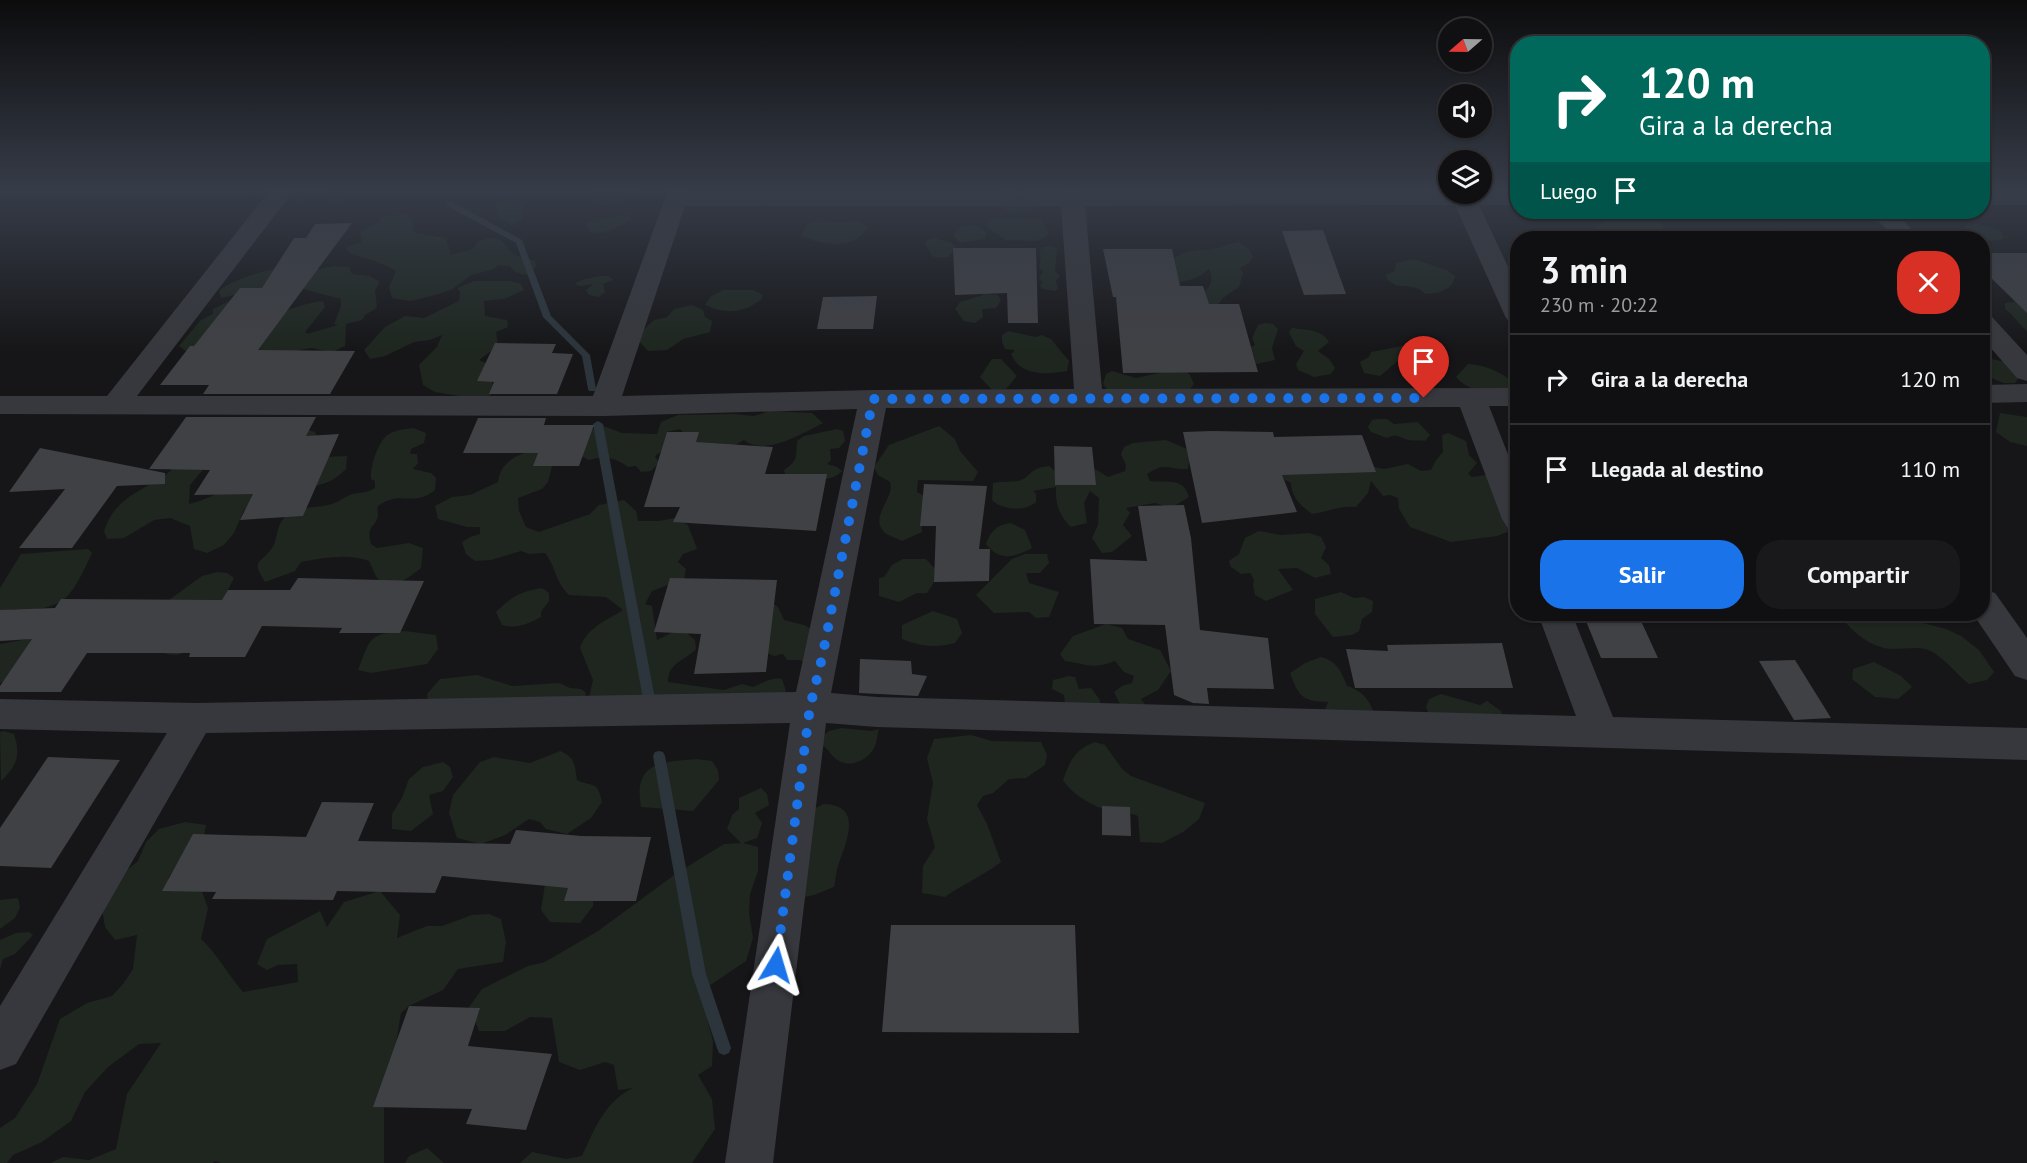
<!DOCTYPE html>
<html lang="es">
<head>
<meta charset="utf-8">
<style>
  :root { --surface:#101012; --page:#19191b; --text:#f1f3f6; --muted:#9c9d9f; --line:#303032; --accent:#1a73e8 }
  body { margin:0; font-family:"PT Sans",sans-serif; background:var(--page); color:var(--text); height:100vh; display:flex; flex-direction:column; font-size:22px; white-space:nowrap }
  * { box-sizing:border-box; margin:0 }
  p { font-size:20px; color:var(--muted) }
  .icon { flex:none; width:33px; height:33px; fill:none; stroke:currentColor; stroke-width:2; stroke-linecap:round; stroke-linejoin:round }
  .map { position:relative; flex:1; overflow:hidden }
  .details { position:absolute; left:1510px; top:231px; width:480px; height:390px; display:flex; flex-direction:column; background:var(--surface); border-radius:24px; box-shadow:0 2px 4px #0004,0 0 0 2px var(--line) }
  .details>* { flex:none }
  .top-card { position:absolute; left:1510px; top:36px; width:480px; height:183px; border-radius:24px; box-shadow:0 2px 4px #0004,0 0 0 2px var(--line); background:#00695c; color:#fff; overflow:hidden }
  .needle { width:39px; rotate:250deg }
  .tools { position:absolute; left:1438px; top:18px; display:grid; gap:12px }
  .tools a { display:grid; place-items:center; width:54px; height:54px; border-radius:50%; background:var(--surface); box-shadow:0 2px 4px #0004,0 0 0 2px var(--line); font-size:30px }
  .pin { position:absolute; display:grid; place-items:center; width:51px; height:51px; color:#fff; margin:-62px -26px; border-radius:50% 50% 50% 0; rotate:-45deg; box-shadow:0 0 6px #0007 }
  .pin .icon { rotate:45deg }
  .me { position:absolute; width:66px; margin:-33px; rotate:7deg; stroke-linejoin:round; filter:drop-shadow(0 0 4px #0008) }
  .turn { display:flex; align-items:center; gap:21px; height:126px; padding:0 30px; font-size:27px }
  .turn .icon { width:78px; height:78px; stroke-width:2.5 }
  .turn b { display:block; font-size:42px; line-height:51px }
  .then { display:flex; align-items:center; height:57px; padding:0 30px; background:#0003; gap:12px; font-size:22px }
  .round { display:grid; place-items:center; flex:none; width:63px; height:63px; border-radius:24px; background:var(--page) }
  .overview { display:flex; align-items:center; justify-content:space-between; height:102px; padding:0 30px }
  h1 { font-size:36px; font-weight:800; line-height:45px }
  .button { display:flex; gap:12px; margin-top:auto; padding:12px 30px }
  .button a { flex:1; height:69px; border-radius:24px; background:var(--accent); color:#fff; font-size:24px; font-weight:800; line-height:69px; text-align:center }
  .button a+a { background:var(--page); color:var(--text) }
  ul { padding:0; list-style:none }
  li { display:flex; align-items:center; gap:18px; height:90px; padding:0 30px; border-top:2px solid var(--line) }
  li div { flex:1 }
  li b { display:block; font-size:22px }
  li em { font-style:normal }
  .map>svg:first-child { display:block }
</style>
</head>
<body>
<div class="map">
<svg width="2027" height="1163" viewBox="0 0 2027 1163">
  <rect width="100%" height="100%" fill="#161618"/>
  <g fill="#1e261f">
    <path d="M297 190H332L336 193 347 192 349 198C333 214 331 198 317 199 309 199 305 202 297 200Z"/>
    <path d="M591 190H644C634 199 601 215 591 199L576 198 574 196Z"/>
    <path d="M1004 190H1057L1062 194 1056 204 1010 213 993 201 998 191Z"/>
    <path d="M515 198 523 205 522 220 512 225 499 219 496 207 508 200Z"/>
    <path d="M1631 212H1707L1708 213V217L1690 220 1672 219 1661 213 1642 216 1662 224 1667 238H1589C1601 219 1612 213 1635 215Z"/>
    <path d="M1780 212H1888L1890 226C1882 225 1874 222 1867 221 1843 218 1798 226 1780 212Z"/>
    <path d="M406 214 411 219 414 225 412 229 417 233 446 238 451 255 473 249 478 241C509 233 498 244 516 255 521 258 529 259 535 261L536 267 526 275 515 272 510 266 498 265 494 269 471 275 453 289 439 294 411 301 392 298 389 287 396 271C381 261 364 259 348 252L346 247 362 242 360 232 378 222 381 217Z"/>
    <path d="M629 215 632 219C626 225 604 233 595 234L589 230 586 224 595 219Z"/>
    <path d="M993 218 1041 219 1049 233C1037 247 1022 238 1007 241L991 230 986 224Z"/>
    <path d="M820 220C826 221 834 223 840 223 852 222 860 217 868 228 853 251 822 245 801 236L807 224Z"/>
    <path d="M1977 224 2001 230 2004 239C1988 243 1976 240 1965 228L1966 225Z"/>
    <path d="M975 225 987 233 985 239 960 243 954 236V232L962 226Z"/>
    <path d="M934 238 952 243 956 247 948 257 938 258 932 256 925 243 927 240Z"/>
    <path d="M1239 242 1249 249 1253 257 1249 263 1240 268 1243 273 1239 287 1223 298 1216 307 1194 298C1206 292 1216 284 1209 269 1199 278 1190 281 1177 282L1170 261C1183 251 1190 251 1206 250 1217 249 1228 244 1239 242Z"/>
    <path d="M1052 246 1057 248 1055 271 1060 276 1056 281 1058 288 1055 291 1042 289 1040 285 1043 282 1039 278 1043 271 1039 268 1041 258 1039 252 1042 247Z"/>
    <path d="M1413 259 1447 270 1455 276C1452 291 1439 293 1425 294 1414 280 1394 294 1385 275L1395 271 1396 263Z"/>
    <path d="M333 266 349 267 352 274 370 276 380 282 375 290 377 308 365 315 362 320 346 324 345 346 332 352 311 348 278 354 188 353 179 346 201 320 213 314V309L235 298 268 316C287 311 304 303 323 301L325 307 305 332 307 334 338 325 334 324 341 306V299L299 288 315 270Z"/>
    <path d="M284 267 296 281 221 298 219 291C231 279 267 270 284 267Z"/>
    <path d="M602 276H609L613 280 603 284 605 292 599 297 589 295 586 290 593 284 580 286 575 284C580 279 594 277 602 276Z"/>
    <path d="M474 281H511L521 284 524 290 504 299 484 301 485 316 507 320 508 327 496 332 498 346 479 360 486 363 495 392 483 400 435 392 423 385 419 365 437 347 442 335 430 340 414 342 385 356 370 359 364 350 385 327 405 316 424 318 459 301 460 292 457 288Z"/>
    <path d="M723 290H753L763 295 762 299C743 313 727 315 705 305L710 297Z"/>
    <path d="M986 294 998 295 1001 300 996 308 982 309 983 317 975 323 964 321 955 309 960 302Z"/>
    <path d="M2019 301 2027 305V331C2018 324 2015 316 2005 309V303Z"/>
    <path d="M692 305 703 310 705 317 712 321 710 332 683 339 667 350 648 351 638 340 642 331 654 320 667 317 674 309Z"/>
    <path d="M1266 323 1273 324 1278 329 1272 348 1275 360 1256 364 1251 347 1255 345 1252 338 1258 325Z"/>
    <path d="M1292 328C1305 330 1322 329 1329 342L1318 351 1329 359 1335 368 1331 374 1314 377 1298 370 1296 364 1304 351 1296 346 1289 332Z"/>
    <path d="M1008 331 1036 337 1042 335 1051 339 1069 361 1067 371C1047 375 1020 376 1011 354L1015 350 1005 349 1002 342V335Z"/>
    <path d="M1402 346 1407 353 1380 376 1364 373 1360 362 1369 357 1371 352Z"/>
    <path d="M992 359H1001L1017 376 1006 389 992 390 980 377Z"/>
    <path d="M1992 359 2005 362 2020 376 2015 383H2003L1983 374V362Z"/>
    <path d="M1468 364C1484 365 1496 370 1509 379L1508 391C1488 391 1471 394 1456 377Z"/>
    <path d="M1182 368 1190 375 1194 384 1189 390 1109 392 1103 384 1106 374 1112 371 1136 378Z"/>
    <path d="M770 411 812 413 823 423C803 433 765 457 744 440L728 449 698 447 680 429 667 432V447L655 456 659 463 651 471 641 472 636 466 628 467C615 457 604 456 589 460L576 453 591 430 603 426 622 433 657 434 661 422 678 415 734 414 754 416Z"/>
    <path d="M2000 413 2027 417V446L2010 442 1996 432Z"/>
    <path d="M1378 419H1387L1394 424 1418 422 1430 435 1425 441C1420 440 1412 441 1408 440 1399 437 1396 433 1387 438L1371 432 1368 427 1372 420Z"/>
    <path d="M939 426 955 439 960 451 978 472 973 481 918 480 917 492 924 496 928 504 921 513 922 532 902 541C897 538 888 536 884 532 869 516 895 499 890 482L878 475 874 467 889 445Z"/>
    <path d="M413 428 426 433 424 443 411 449 410 454H417L418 463 413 469 431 473 436 478 435 490C413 508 401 489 378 506 377 509 378 512 378 516 375 529 366 524 371 544L377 548 409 543 423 548 421 568C410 577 391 592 378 579 374 574 372 566 369 561 348 553 322 558 301 562L295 571 265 582C250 559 261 564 272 548 278 539 276 526 284 518 297 505 316 509 332 504 339 502 345 496 353 494 361 492 368 493 375 488V481L371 479C370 467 378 440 389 434 396 430 405 429 413 428Z"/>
    <path d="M837 429 843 431 845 441 839 448 830 449 831 460 827 464 837 467 842 471C830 485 802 478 786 477L784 470C798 461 796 457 797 441L804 436Z"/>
    <path d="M309 430 315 432 324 457 347 456 346 469C336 479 326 485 311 486L298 431Z"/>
    <path d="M1448 433 1466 441 1469 455 1477 463 1468 474 1472 477 1487 475 1518 528 1497 536 1451 542 1410 527 1399 509 1398 498 1390 495 1383 496 1371 481 1368 493 1356 507C1340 505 1328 512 1312 514 1301 506 1291 497 1291 483L1248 460 1370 466 1384 469 1408 464 1421 471 1431 470 1436 460 1443 452 1442 435Z"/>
    <path d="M1166 440 1187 449 1189 461 1188 469C1169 470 1165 461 1147 474L1150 481C1167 483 1184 477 1189 497L1171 508 1155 503 1126 508 1130 513 1123 525 1132 536 1112 552 1102 553 1092 538 1098 525 1099 498 1090 491 1084 503 1087 523 1071 527C1059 516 1055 503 1056 487L1033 491 1036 494V502C1025 512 1002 510 992 500L993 483C1002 481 1010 482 1018 481 1031 478 1028 468 1049 466L1055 471 1058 482 1095 469 1108 477 1125 471 1126 465 1121 454 1124 447 1133 443Z"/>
    <path d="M528 452 541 453 554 459 548 482 542 489 518 498 519 511 526 527 539 532 590 514 599 505 624 500 636 511 638 521H659L675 518 688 525 697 549 683 554 678 562 686 569 684 579 652 591 645 604 652 606 657 640 675 631 683 630 695 640 696 649C685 661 668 662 668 682L724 690 742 684 753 687C763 683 771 677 782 679L786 691 773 703 589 698 593 680 580 648C587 627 606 621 623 610L606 597 569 595C554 580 557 569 545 553L529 554 521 551 491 560 475 561 466 554 462 542 470 537 480 534V527H467L438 519 435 506 452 497 470 495 498 482C500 465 513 456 528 452Z"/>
    <path d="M182 460 207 465 190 485 189 504C212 499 240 482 262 472L254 500 244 510 234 533 224 545 207 553 194 549 190 526 170 518 154 520 124 538 107 539 104 531C113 503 133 494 156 481 166 476 174 467 182 460Z"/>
    <path d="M1011 523 1025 530 1032 548C1015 557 999 562 986 544 990 531 998 524 1011 523Z"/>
    <path d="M1259 531 1281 535 1309 533 1321 537 1326 547 1321 558 1329 565 1331 574 1315 578 1297 568 1278 569 1293 590 1266 601 1255 595 1253 585 1254 580 1250 573 1241 574 1231 567 1229 561 1239 554 1245 538Z"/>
    <path d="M88 549 92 553C71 598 65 612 12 609L0 623V588L21 554Z"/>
    <path d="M1025 554H1047L1049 563 1040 573H1026L1029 583 1059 592 1049 617 1036 618 1029 612 994 613 976 595 1012 559Z"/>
    <path d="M903 559H926L935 569 934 582 927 593H917L899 602 879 596V578L884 577 892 565Z"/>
    <path d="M217 572 227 573 234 578C222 600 204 650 177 655 173 655 167 654 163 653L161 643 169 600 202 576Z"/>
    <path d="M542 588 549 593V601L541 612V617C528 624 517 629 502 625L496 612C513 596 519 592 542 588Z"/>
    <path d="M1341 592 1354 598 1364 597 1373 601 1372 612 1362 619 1359 631 1352 635 1333 637 1315 614V599Z"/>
    <path d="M768 600 778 607 784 620 804 625 817 632 808 664 800 660H787L783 654 774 656 765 652Z"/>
    <path d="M933 611 957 619 962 633 955 643C937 648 920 647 902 639V625Z"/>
    <path d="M1839 614H1907L1923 623 1946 629 1961 636 1979 650 1994 672 1987 680 1969 684C1956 674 1941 653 1925 649 1915 647 1903 649 1892 649 1870 648 1851 631 1839 614Z"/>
    <path d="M1106 624 1122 628 1128 639 1160 650 1171 671 1158 690 1141 699 1147 707 1121 706 1114 692 1122 686 1132 683 1134 676 1124 672 1115 661C1092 670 1087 664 1065 661L1060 654 1073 636Z"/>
    <path d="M405 631 436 635 438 649 427 664 371 673 358 670C371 637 368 634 405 631Z"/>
    <path d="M34 638 18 673 0 683V644Z"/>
    <path d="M1321 657C1337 661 1341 671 1347 686 1364 691 1371 702 1376 719L1325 710 1328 702C1302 701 1299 697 1290 673L1305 663Z"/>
    <path d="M1874 662 1901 676 1912 687 1898 699 1875 697 1852 679 1853 669Z"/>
    <path d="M477 675 512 686 559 683 570 688 581 689 585 692 588 706 428 701 427 694 440 679Z"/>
    <path d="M1069 676 1075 677 1079 689 1091 688 1100 700 1101 710 1065 704 1064 695 1052 689 1053 680Z"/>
    <path d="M1441 694 1480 705 1487 701 1501 711 1505 721 1432 722 1426 707 1429 699Z"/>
    <path d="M841 728 871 731 879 729C877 735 877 743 874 748 867 761 849 769 836 759 828 753 831 749 818 744L819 739 829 731Z"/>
    <path d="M4 731 14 734C21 755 17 766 1 781L0 732Z"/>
    <path d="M971 735 992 741 1041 742 1047 755 1045 765 1026 778 1009 779 993 793 983 796 977 805 987 824 1001 862C983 876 963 884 945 897L922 893 923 866 935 847 927 819 933 783 927 758 934 739Z"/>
    <path d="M1095 742 1105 745 1122 769 1131 776 1205 803 1199 819 1183 832 1162 843 1140 842 1138 816C1129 812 1123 814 1114 812 1097 809 1072 795 1063 780 1070 761 1075 749 1095 742Z"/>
    <path d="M560 751C575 757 575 765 577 780 593 788 597 779 602 802L591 818 567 834 546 829 540 822 529 819 505 835 481 844 457 838 449 813 453 795 480 762 494 757 530 763Z"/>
    <path d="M697 759 712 761 718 770 719 780 693 811 641 807C633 762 661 762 697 759Z"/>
    <path d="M443 762 450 767 453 777 443 791 429 795 433 814 411 831 392 829V814L402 798 409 779 423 767Z"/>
    <path d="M761 788 767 794 769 805 755 813 762 823 757 838 743 843 758 847V871L750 894 749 913 753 938 746 961 700 992 713 1041 712 1066 698 1075 712 1099 715 1129 692 1163H520L532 1152 566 1159 582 1156C594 1130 605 1101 633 1088L618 1090 614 1065 605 1062 580 1070 559 1062 552 1018 530 1017 505 1031H479L469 1007 482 989 528 966 545 962 598 931 677 873 724 844 741 843 727 829 732 815 739 809V798Z"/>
    <path d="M824 804C863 805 847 841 839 863 836 870 836 879 834 887L814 895 794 899 811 810Z"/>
    <path d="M185 822 206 825 204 836 178 862 168 879 198 881 208 908 201 939C217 954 228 974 243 992L298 982 297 964 278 965 267 970 257 964 267 939 320 911 327 927 344 902 380 891 400 915 397 938 427 926H442L472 915 489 914 501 919 506 942 503 962 458 969 443 990 409 1006 401 1013 396 1044 384 1077V1163H221L215 1161 213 1163H51L63 1157 89 1160 116 1149 127 1094 161 1043 139 1044 108 1067 85 1092 71 1121 42 1142 13 1155 7 1163H0V1128L15 1118 37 1084 60 1019 87 1003 112 996 123 984 133 969 137 935 115 940 105 927 101 903 121 875 138 861 146 842 159 829Z"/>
    <path d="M547 871 594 881 593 906 580 923 550 922 541 910Z"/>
    <path d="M18 898 20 908 15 918 0 929V900Z"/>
    <path d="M29 932 33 935 15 954 3 959 0 969V940L16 933Z"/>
    <path d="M427 1148 444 1163H405L409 1156Z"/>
  </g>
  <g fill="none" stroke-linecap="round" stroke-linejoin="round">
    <g fill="#2c353c" fill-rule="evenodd">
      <path d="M447 202H453L522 240 551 316 590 355 596 389 595 391H589L588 389 582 356 543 317 516 243 447 206Z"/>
      <path d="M598 421 603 424 655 699 653 702 649 704 645 702 643 699 593 424Z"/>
      <path d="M659 751 663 752 665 756 706 974 731 1048 729 1053 724 1055 719 1053 717 1048 692 974 653 756 655 752Z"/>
    </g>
  </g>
  <g fill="#404145">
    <path d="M352 223 258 350 355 351 330 394H203L209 385H160L190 346H194L240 288H262L294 238H306L315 224Z"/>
    <path d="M1323 230 1346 294 1304 295 1282 231Z"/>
    <path d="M953 248H1036L1038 323H1008L1007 293 955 295Z"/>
    <path d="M1103 249H1172L1180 286H1203L1209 304H1239L1258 372 1123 373 1116 297H1113Z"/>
    <path d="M1983 253H2027V313L1983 270Z"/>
    <path d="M877 296 873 329H817L823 297Z"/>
    <path d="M495 343 556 344 552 353 573 354 557 394H489L494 382 477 381Z"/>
    <path d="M186 417H316L306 436 339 434 303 516 240 520 253 494 194 495 210 470 149 469Z"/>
    <path d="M478 418H546L544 425H594L579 466H533L538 453H463Z"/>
    <path d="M1212 431 1273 432 1274 437 1362 435 1376 472 1282 475 1297 512 1202 523 1183 432Z"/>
    <path d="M667 432H699L696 442 773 447 765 474H827L816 531 673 522 680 507H644Z"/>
    <path d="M1054 446 1092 447 1096 485H1055Z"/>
    <path d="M40 448 165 473V484L117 486 72 548H19L65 489 9 492Z"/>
    <path d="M924 484 987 486 979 549H990L989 581 934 582 936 526H920Z"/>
    <path d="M1184 505 1191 538 1200 630 1268 638 1274 689 1207 688 1209 704 1193 703 1174 695 1165 625 1094 624 1090 559 1147 561 1138 506Z"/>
    <path d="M298 578 424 581 400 633H339L342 628 262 626 245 657H189L190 653H87L61 692H0V686L32 639 0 641V610L55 608 61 599 222 600 228 590H290Z"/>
    <path d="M670 578 777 580 766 672 694 674 701 634 654 632Z"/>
    <path d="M1586 621H1641L1658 658H1601Z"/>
    <path d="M1502 643 1513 688H1355L1346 649 1388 651 1387 645Z"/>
    <path d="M860 659 911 661 912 674 927 676 918 696 859 693Z"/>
    <path d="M1795 660 1831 718 1794 720 1759 661Z"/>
    <path d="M48 757 120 760 51 868 0 866V828Z"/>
    <path d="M322 802 374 803 358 841 510 844 516 830 581 836 651 837 636 901H564L568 888 442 876 435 893 337 891 333 900 212 899 216 892 162 891 193 834 306 837Z"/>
    <path d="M1102 806 1130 807 1131 836 1102 835Z"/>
    <path d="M891 925H1075L1079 1033 882 1032Z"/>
    <path d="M409 1006 480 1008 468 1046 552 1054 526 1130 466 1124 472 1109 373 1107Z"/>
  </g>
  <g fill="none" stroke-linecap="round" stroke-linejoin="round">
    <g fill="#37383d" fill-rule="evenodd">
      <path d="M270 190H294L137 396H593L668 190H690V192H1060L1061 190H1083L1084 191H1449V194L1518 191V205H1479L1518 288V324L1509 322 1505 316 1455 205 1085 206 1102 389 1518 388V406H1489L1518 480V530L1507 527 1502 519 1460 407 886 408 831 693 877 697 1576 716 1538 614H1572L1613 717 2027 728V760L877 727 826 723 773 1163H725L790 723 206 733 16 1064 0 1070V1006L167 733 0 729V699L196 703 796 692 857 409 604 416 0 414V396H107ZM685 206H1061L1074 389 873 390 622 396Z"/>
      <rect x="1983" y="191" width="44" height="14"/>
      <path d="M1871 212H1896L1919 238H1894Z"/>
      <path d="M1983 315 1992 317 2027 355V381L2017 378 1983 339Z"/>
      <path d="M2027 384V402L1983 403V385Z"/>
      <path d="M1983 589 1995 593 2027 638V680L2015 676 1973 614H1983Z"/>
    </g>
  </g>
  <linearGradient id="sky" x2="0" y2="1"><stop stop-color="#0c0c0d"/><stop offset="0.54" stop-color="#363c48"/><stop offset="1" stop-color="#363c48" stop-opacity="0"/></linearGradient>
  <rect width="2027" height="352" fill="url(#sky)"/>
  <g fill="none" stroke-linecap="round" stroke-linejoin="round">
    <path stroke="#1a73e8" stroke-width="10" stroke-dasharray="0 18" d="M776 965 810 707 822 658 873 399 1424 398"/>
  </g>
</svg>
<div class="tools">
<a><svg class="needle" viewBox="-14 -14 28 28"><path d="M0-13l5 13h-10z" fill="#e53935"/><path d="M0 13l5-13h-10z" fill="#9c9d9f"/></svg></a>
<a><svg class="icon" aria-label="sound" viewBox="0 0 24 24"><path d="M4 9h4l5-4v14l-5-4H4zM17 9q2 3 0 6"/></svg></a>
<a><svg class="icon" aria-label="layers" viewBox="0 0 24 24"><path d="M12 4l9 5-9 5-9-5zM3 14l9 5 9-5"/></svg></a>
</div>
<div class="pin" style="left:1424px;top:398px;background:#d93025"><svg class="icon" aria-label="arrive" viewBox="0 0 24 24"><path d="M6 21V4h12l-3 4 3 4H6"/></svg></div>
<svg class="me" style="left:776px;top:965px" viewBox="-20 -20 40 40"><path d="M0-17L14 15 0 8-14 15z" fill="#1a73e8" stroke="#fff" stroke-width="4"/></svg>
<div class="top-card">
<div class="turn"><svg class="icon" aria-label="right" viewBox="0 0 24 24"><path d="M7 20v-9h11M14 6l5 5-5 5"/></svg><div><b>120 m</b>Gira a la derecha</div></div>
<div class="then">Luego<svg class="icon" aria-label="arrive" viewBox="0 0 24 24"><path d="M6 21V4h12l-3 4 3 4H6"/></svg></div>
</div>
<section class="details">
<div class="overview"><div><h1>3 min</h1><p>230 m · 20:22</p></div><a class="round" style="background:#d93025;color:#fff"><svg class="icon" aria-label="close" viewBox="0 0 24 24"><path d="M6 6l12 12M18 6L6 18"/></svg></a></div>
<ul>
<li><svg class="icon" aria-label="right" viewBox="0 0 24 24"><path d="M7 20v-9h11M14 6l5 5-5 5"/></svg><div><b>Gira a la derecha</b></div><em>120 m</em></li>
<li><svg class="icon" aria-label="arrive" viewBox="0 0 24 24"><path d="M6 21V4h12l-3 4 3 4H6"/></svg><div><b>Llegada al destino</b></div><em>110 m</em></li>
</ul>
<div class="button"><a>Salir</a><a>Compartir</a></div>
</section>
</div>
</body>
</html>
